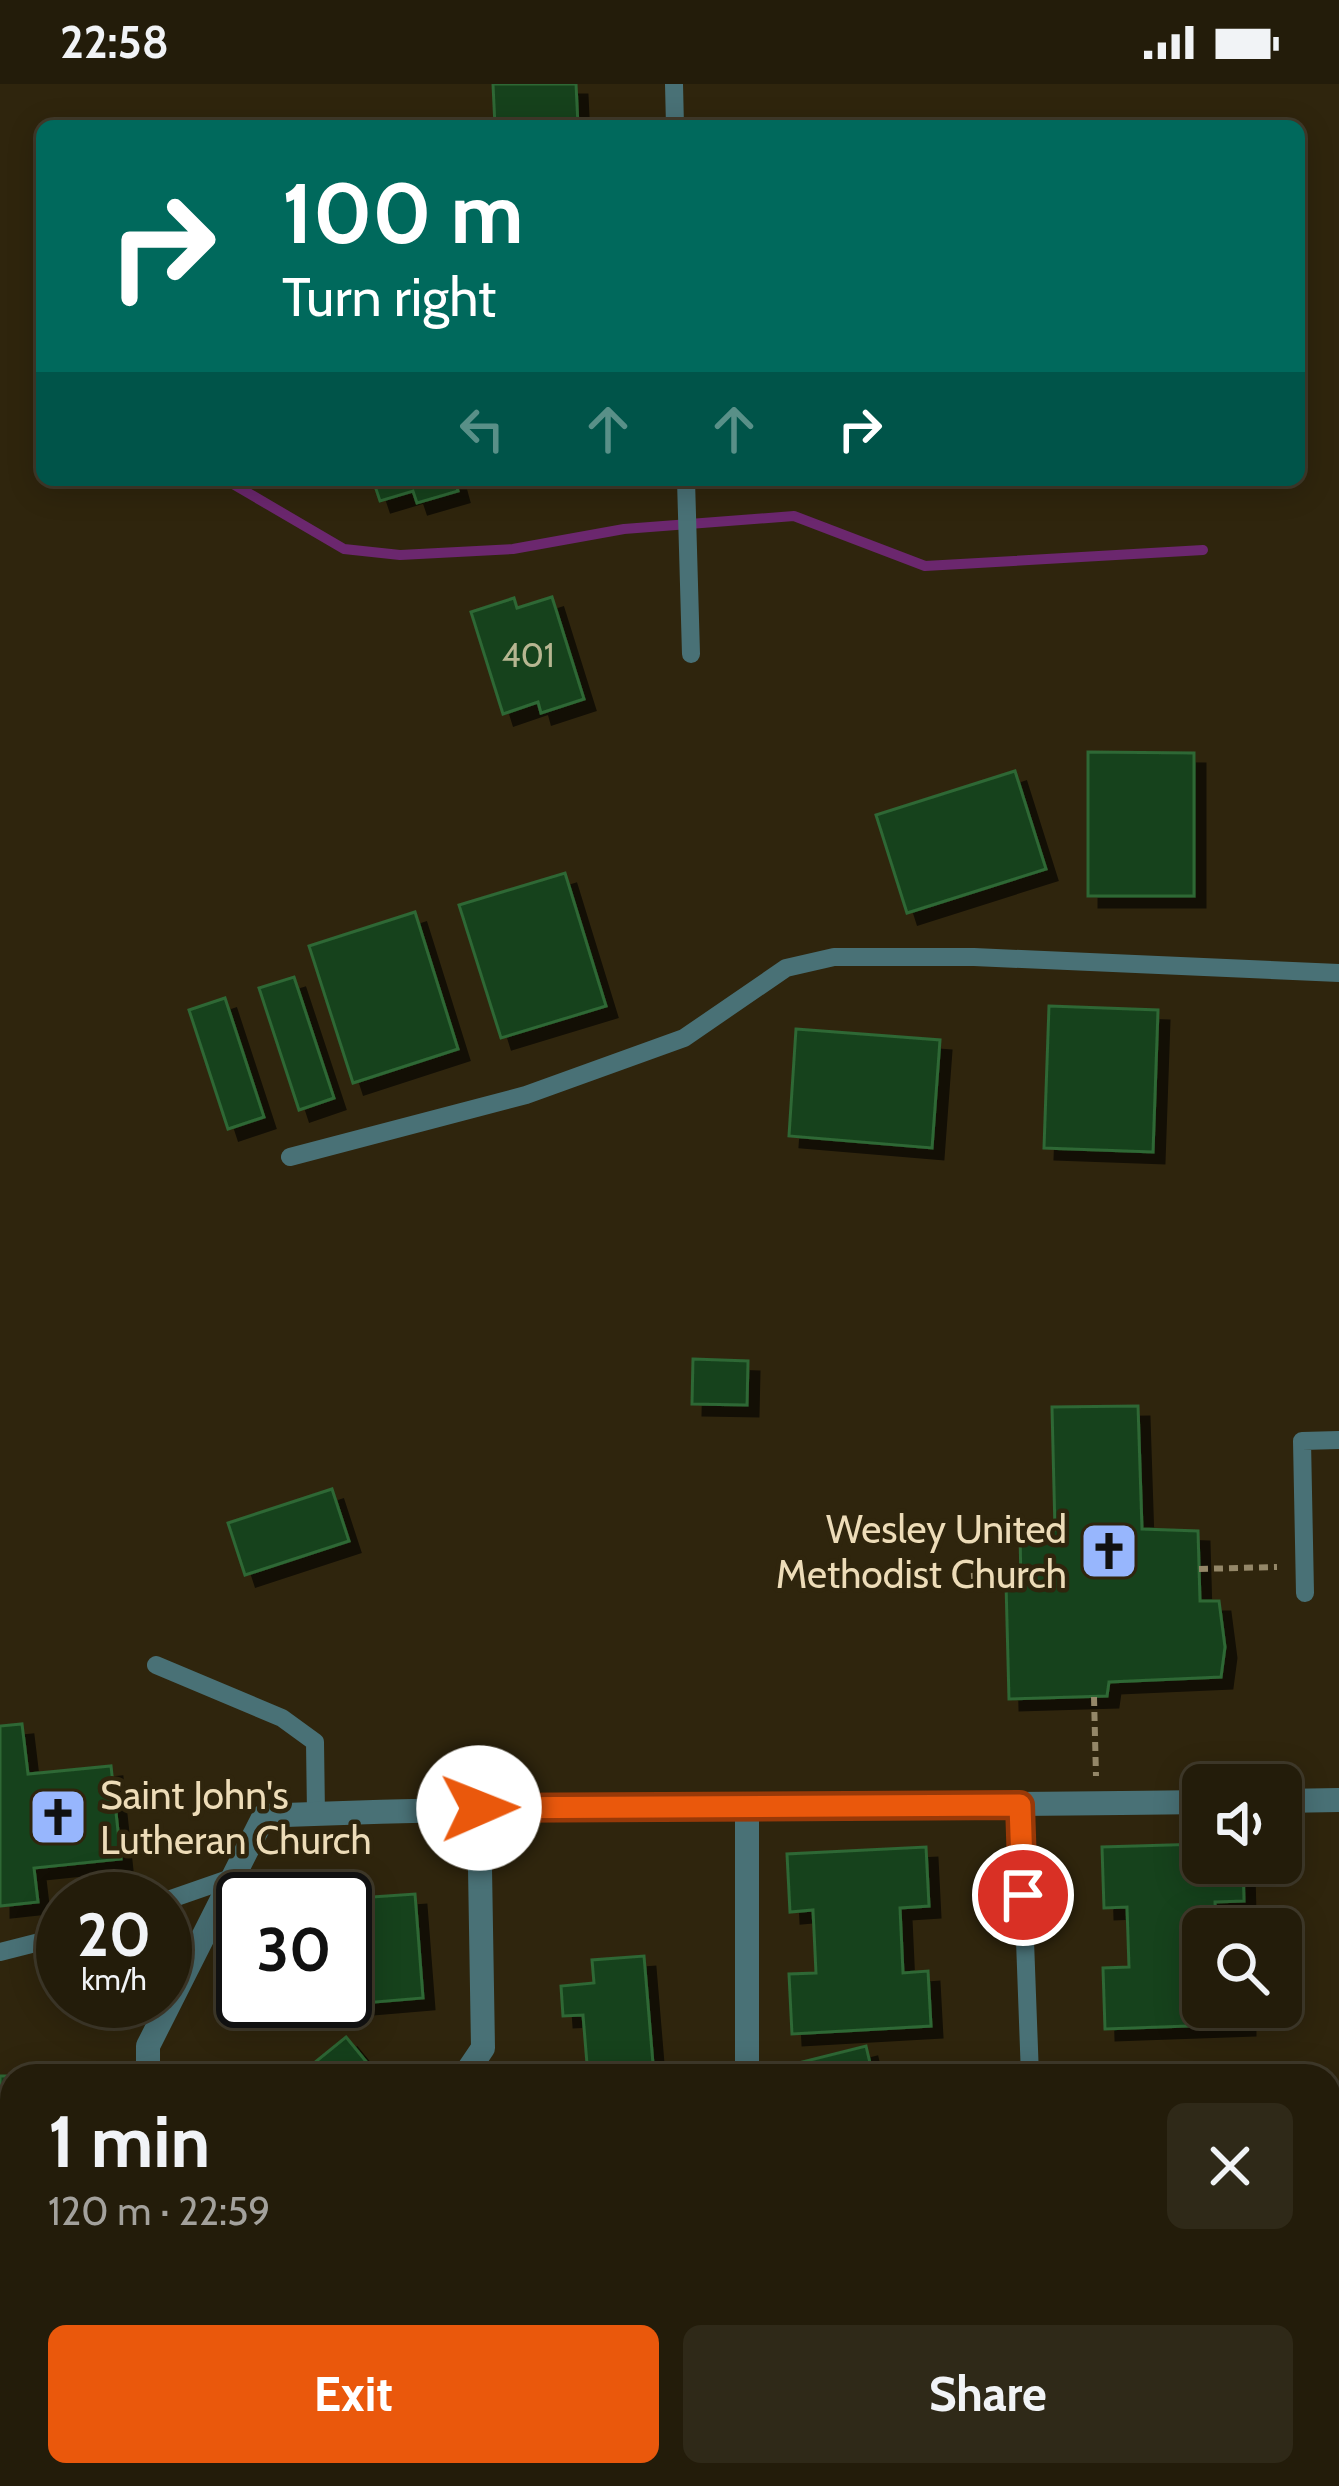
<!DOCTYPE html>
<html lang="en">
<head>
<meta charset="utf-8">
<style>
  :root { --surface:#231c0a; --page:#2f2918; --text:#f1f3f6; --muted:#a3a19c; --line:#403a2b; --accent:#ea580c }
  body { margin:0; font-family:Cabin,sans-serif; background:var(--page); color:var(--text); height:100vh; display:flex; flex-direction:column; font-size:45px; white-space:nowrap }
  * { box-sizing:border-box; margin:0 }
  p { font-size:39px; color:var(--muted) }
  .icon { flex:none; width:66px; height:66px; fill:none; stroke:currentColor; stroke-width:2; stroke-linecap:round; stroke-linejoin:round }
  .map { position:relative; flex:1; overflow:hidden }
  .side { position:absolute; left:0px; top:1980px; width:1341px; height:423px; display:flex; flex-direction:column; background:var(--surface); border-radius:36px 36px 0 0; box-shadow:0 6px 30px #0003,0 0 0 3px var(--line) }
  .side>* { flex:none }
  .top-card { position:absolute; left:36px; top:36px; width:1269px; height:366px; border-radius:18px; box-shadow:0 6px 30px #0003,0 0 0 3px var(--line); background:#00695c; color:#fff; overflow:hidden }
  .controls { position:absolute; left:1182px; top:1680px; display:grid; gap:24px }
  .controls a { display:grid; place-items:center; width:120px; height:120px; border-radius:18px; background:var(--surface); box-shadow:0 6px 30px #0003,0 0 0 3px var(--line); font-size:60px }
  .speed { position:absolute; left:36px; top:1788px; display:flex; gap:24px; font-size:60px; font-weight:700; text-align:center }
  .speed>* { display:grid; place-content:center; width:156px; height:156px; border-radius:50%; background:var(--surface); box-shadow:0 6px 30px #0003,0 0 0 3px var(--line); line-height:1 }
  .speed small { font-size:30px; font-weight:400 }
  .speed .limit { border:6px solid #111; border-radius:18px; background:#fff; color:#111 }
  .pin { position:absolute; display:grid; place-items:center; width:102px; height:102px; color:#fff; margin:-51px; border:6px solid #fff; border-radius:50%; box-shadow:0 3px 12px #0007 }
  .me { position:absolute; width:132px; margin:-66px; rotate:89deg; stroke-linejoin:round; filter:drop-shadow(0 0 9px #0008) }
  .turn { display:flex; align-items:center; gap:42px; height:252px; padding:0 48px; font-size:54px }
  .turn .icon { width:156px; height:156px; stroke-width:2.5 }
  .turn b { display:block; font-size:84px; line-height:102px }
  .lanes { display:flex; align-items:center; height:114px; padding:0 48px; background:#0003; justify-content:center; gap:60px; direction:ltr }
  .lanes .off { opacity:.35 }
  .round { display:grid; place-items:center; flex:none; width:126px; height:126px; border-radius:18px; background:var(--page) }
  .overview { display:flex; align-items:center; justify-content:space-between; height:204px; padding:0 48px }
  h1 { font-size:72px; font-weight:700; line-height:90px }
  .action { display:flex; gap:24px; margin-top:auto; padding:24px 48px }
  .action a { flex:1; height:138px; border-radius:18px; background:var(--accent); color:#fff; font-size:48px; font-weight:700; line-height:138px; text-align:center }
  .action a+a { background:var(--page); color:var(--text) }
  .status { display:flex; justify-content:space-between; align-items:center; height:84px; padding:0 60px; background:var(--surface); direction:ltr }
  .status svg { height:33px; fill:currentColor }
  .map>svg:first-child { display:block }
</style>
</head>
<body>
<div class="status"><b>22:58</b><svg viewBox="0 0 49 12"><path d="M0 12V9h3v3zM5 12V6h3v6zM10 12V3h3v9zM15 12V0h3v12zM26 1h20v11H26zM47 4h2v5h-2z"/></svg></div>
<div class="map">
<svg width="1339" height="2402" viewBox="0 0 1339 2402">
  <defs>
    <filter id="shadow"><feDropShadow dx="11" dy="11" stdDeviation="0" flood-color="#0009"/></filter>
  </defs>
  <rect width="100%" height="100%" fill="#2f250d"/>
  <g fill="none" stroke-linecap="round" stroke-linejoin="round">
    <path stroke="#6b276e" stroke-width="10" d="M226 396 344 465 400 471 513 465 624 445 794 432 925 482 1203 466"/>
  </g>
  <g fill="#16421c" stroke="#2e6734" stroke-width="3" filter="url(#shadow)">
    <path d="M493 0H576L578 42H495Z"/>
    <path d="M373 396H455L458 407 417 419 413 407 380 417Z"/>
    <path d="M552 513 584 615 541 629 538 618 503 630 471 528 514 514 517 524Z"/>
    <path d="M1088 668 1194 669V812H1088Z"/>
    <path d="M1015 687 1046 785 907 829 876 731Z"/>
    <path d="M565 789 606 922 501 954 459 821Z"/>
    <path d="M415 828 458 965 353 999 309 862Z"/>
    <path d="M294 893 334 1014 299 1026 259 904Z"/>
    <path d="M225 914 264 1033 228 1045 189 926Z"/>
    <path d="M1049 922 1158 926 1153 1068 1044 1064Z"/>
    <path d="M796 945 940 956 932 1064 789 1052Z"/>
    <path d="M693 1275 748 1277 747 1321 692 1320Z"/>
    <path d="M1138 1322 1142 1445 1198 1447 1200 1517H1219L1225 1563 1221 1593 1109 1598 1107 1612 1009 1615 1006 1499H1021L1020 1449 1055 1446 1052 1323Z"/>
    <path d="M332 1405 349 1457 245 1491 228 1439Z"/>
    <path d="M22 1640 28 1690 111 1682 121 1775 34 1784 38 1818 0 1822V1642Z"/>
    <path d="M1203 1760V1779H1243L1244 1817 1215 1818 1216 1845H1203V1923H1244V1940L1105 1945 1103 1884 1129 1883 1127 1823 1104 1824 1102 1763Z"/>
    <path d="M926 1763 929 1822 900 1824 903 1889 928 1887 931 1942 792 1950 789 1890 816 1889 813 1826 790 1828 787 1770Z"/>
    <path d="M415 1810 423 1914 352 1920 344 1815Z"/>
    <path d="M644 1872 654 1992H588L583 1931 563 1932 561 1902 594 1899 592 1876Z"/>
    <path d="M346 1953 378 1992H298Z"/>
    <path d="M866 1962 873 1992H801L798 1979Z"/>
    <path d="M1153 1983 1219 1992H1151Z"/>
    <path d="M0 1992H13L12 2056 0 2055Z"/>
    <path d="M12 2262V2335L0 2338V2265Z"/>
    <path d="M296 2391H303L314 2402H285Z"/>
    <path d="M806 2391H906V2402H807Z"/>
    <path d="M999 2391H1085L1086 2402H1000Z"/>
    <path d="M1131 2391H1218L1219 2402H1132Z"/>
  </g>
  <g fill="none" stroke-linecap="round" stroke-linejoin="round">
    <g stroke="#948768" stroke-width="6" stroke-dasharray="9 6" stroke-linecap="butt">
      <path d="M1199 1485 1277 1483"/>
      <path d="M971 1492 1021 1489"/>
      <path d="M1094 1613 1096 1692"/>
    </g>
    <g stroke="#497176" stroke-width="18">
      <path d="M674 0 675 42"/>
      <path d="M686 396 691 570"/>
      <path d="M290 1073 526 1011 684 954 786 884 834 873H974L1339 889"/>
      <path d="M1305 1509 1302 1357 1339 1356"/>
      <path d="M156 1581 282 1634 315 1658 316 1730"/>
      <path d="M1020 1721 1030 1992"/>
      <path d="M165 1817 234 1793"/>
      <path d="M0 1868 63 1852"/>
    </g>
    <g stroke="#497176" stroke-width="24">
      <path d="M1281 1717 1339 1716"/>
      <path d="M747 1725V1992"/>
      <path d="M148 1992V1962L264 1732C577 1719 890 1723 1203 1718"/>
      <path d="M464 1992 483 1964 479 1724"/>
      <path d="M749 2391V2402"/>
      <path d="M85 2402 109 2391"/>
    </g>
  </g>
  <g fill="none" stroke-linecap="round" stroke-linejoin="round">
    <defs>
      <path id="route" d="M479 1724 1020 1721 1023 1811"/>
    </defs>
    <use href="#route" stroke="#983908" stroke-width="30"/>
    <use href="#route" stroke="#ea580c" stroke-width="21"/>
  </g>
  <defs>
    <symbol id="church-square" viewBox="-11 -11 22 22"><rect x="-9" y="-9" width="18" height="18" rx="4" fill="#97b6fd" stroke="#2f250d"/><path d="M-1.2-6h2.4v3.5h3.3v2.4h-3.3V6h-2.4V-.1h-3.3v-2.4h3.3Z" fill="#111"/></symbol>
  </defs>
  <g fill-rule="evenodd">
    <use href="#church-square" x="1076" y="1434" width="66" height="66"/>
    <use href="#church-square" x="25" y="1700" width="66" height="66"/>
  </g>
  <g text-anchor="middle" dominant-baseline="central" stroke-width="9" stroke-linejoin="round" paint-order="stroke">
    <g font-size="33" fill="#b7b691">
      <text x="528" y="571">401</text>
    </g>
    <g font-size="39" fill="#eddcb8" stroke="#2f250d" text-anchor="end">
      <text x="1067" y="1445">Wesley United<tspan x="1067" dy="45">Methodist Church</tspan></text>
      <text x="100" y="1711" text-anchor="start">Saint John's<tspan x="100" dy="45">Lutheran Church</tspan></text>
    </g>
  </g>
</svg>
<div class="controls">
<a><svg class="icon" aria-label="sound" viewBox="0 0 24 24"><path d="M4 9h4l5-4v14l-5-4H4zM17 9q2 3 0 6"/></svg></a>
<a><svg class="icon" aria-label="search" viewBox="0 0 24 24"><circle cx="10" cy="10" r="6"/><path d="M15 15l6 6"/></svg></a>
</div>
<div class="speed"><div>20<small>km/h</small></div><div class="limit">30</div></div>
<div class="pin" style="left:1023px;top:1811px;background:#d93025"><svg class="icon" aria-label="arrive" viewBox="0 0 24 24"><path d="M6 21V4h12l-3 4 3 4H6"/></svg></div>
<svg class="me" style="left:479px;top:1724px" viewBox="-20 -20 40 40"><circle r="19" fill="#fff"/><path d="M0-13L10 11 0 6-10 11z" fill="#ea580c"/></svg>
<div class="top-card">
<div class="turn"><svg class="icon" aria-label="right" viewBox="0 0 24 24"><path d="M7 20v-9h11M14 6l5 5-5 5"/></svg><div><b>100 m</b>Turn right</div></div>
<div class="lanes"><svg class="icon off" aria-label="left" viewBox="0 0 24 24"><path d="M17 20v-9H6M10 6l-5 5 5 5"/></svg><svg class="icon off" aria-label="ahead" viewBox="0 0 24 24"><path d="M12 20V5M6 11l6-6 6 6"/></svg><svg class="icon off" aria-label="ahead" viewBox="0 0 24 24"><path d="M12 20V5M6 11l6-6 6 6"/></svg><svg class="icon" aria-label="right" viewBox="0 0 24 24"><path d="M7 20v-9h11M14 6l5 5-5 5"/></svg></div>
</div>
<section class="side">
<div class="overview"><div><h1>1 min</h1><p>120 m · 22:59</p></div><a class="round"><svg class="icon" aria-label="close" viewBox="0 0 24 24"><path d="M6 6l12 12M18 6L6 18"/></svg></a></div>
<div class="action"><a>Exit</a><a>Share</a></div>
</section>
</div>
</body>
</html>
